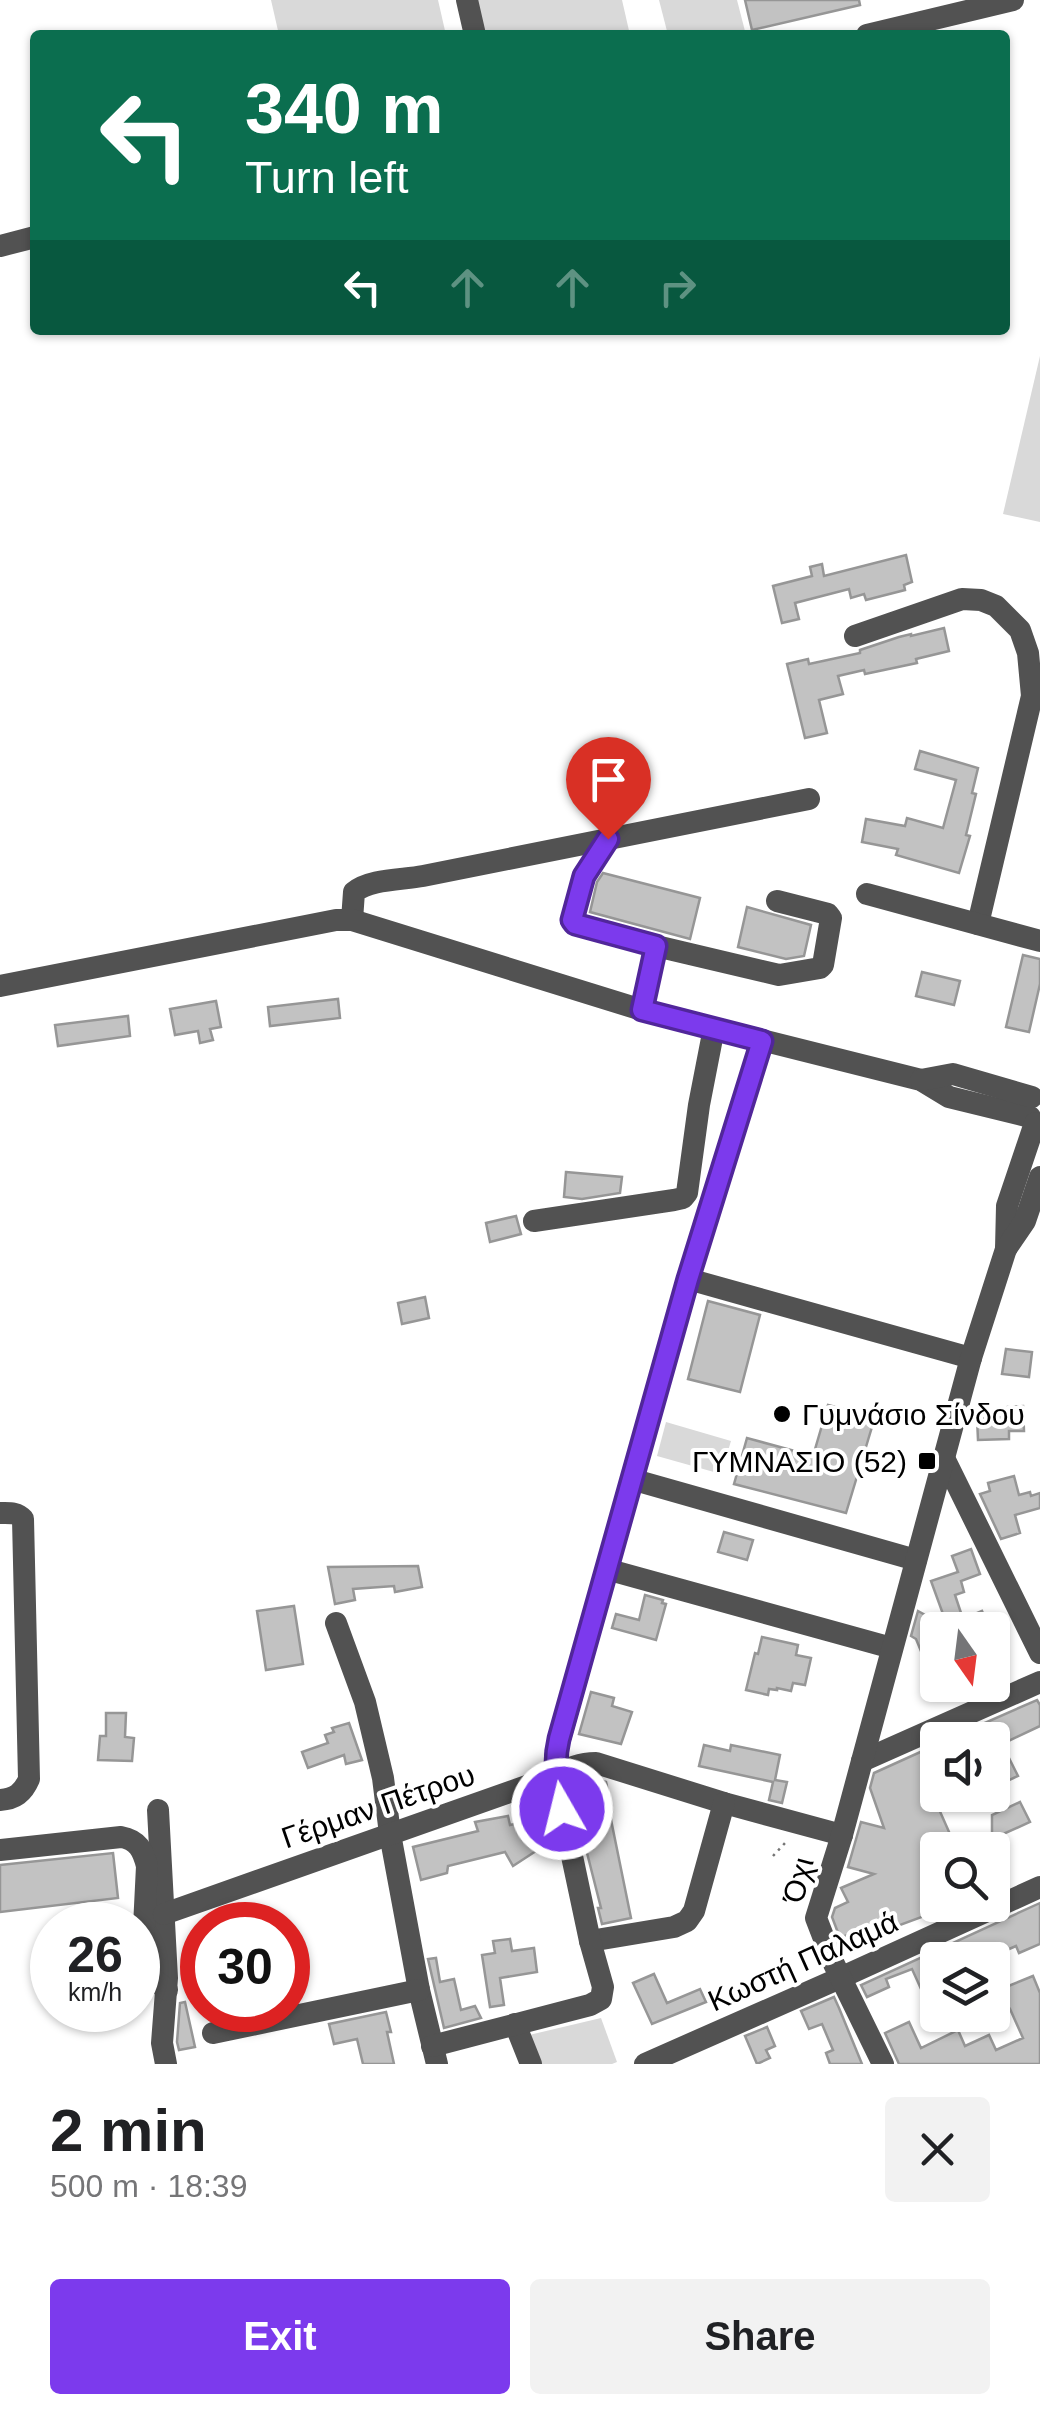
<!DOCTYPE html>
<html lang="en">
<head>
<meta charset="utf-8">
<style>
  :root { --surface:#fff; --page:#f2f2f2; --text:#202124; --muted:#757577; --accent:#7c3aed }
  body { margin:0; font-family:Arial,sans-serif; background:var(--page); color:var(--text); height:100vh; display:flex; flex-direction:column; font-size:38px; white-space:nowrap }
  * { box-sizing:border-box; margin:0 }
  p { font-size:32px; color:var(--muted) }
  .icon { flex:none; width:55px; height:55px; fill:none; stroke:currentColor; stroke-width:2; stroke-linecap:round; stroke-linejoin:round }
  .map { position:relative; height:2064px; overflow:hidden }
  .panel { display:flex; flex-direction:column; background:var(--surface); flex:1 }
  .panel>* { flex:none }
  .guide { position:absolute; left:30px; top:30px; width:980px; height:305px; border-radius:10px; box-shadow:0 2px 8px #0004; background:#0b6e4f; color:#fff; overflow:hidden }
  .needle { width:65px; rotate:166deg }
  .fabs { position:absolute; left:920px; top:1612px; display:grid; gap:20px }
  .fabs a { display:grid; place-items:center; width:90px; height:90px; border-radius:10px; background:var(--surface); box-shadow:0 2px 8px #0004; font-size:50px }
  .speed { position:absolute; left:30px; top:1902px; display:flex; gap:20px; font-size:50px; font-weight:700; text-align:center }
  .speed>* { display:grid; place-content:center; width:130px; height:130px; border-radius:50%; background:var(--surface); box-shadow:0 2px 8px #0004; line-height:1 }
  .speed small { font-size:25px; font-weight:400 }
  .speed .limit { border:15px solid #d22; background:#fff; color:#111 }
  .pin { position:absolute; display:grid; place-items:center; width:85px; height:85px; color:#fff; margin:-102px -42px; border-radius:50% 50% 50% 0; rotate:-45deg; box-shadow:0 0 10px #0007 }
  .pin .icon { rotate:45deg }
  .me { position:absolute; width:110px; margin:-55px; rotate:352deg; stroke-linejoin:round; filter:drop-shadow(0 0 8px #0008) }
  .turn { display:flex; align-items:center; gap:35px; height:210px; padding:0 50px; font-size:45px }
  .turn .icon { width:130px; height:130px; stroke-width:2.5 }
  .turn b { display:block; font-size:70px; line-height:85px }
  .lanes { display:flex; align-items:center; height:95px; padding:0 50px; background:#0003; justify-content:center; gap:50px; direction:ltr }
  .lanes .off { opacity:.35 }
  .round { display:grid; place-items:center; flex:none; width:105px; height:105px; border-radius:10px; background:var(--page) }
  .head { display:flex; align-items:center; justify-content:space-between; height:170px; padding:0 50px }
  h1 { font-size:60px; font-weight:700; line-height:75px }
  .cta { display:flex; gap:20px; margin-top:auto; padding:20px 50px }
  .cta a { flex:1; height:115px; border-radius:10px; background:var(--accent); color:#fff; font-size:40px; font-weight:700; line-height:115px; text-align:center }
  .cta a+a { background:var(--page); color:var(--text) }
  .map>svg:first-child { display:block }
</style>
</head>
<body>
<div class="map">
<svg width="1040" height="2064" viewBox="0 0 1040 2064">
  <rect width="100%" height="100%" fill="#fff"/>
  <g fill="#d9d9d9">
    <path d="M271 0H438L446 35H279Z"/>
    <path d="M475 0H622L630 35H484Z"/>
    <path d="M659 0H737L746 35H668Z"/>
    <path d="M1040 356V522L1003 514Z"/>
    <path d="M666 1422 731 1441 721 1474 657 1456Z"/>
    <path d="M601 2018 617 2062 612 2064H537L525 2036Z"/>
  </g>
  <g fill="#c2c2c2" stroke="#969696" stroke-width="2.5">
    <path d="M745 0H859L860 5 752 30Z"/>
    <path d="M906 555 912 582 904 585 905 590 866 600 864 594 851 598 849 589 795 603 799 619 782 623 773 586 812 576 810 567 822 564 824 576Z"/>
    <path d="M944 628 949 651 916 659 917 663 865 674 864 670 838 676 843 694 819 700 827 733 805 738 787 664 808 659 809 664 860 653V650L899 637 911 634V636Z"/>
    <path d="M920 751 978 768 972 793 976 794 966 835 970 836 959 873 896 855 898 849 862 842 866 819 905 826 907 818 943 828 956 780 915 769Z"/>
    <path d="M603 873 700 898 690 939 590 912 597 882Z"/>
    <path d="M747 907 811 925 804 956 786 959 738 947Z"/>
    <path d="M1023 955 1040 959V984L1029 1032 1006 1027Z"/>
    <path d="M922 972 960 981 954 1005 916 996Z"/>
    <path d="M338 999 340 1018 270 1026 268 1007Z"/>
    <path d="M216 1001 221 1027 210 1029 213 1040 200 1043 198 1031 175 1035 170 1009Z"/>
    <path d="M128 1016 130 1036 58 1046 55 1025Z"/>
    <path d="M566 1172 622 1177 620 1193 582 1199 564 1197Z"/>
    <path d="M516 1216 521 1234 490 1242 486 1223Z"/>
    <path d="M425 1297 429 1318 402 1324 398 1303Z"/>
    <path d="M708 1301 760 1315 740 1392 688 1379Z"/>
    <path d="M1006 1349 1032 1352 1029 1377 1002 1374Z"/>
    <path d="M828 1405 875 1417 846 1513 734 1484 747 1438 813 1456Z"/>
    <path d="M1023 1406 1024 1431H1009V1439L978 1440 977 1418 1008 1417V1407Z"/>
    <path d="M1014 1476 1019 1495 1030 1492 1031 1496 1040 1493V1508L1015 1515 1020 1533 1001 1539 980 1494 990 1491 988 1483Z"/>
    <path d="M724 1532 753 1540 747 1560 718 1552Z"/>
    <path d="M971 1549 980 1574 961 1581 964 1592 955 1595 963 1619 982 1611 990 1630H938L937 1690 916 1639 911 1636 918 1611 938 1622V1629L947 1625 931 1581 958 1572 952 1556Z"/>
    <path d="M418 1566 422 1587 395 1592 394 1586 353 1589 355 1600 335 1604 328 1567Z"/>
    <path d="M645 1595 663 1600 662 1603 666 1604 656 1640 612 1628 616 1614 639 1620Z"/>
    <path d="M294 1606 303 1664 266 1670 257 1611Z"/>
    <path d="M762 1637 798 1645 796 1655 811 1658 805 1685 793 1683 791 1691 777 1688V1690L769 1689 768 1695 746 1690 755 1653 758 1654Z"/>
    <path d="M591 1692 614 1698 612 1706 632 1712 621 1744 579 1734Z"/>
    <path d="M1037 1700 1040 1705V1726L1002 1744 1018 1776 996 1786 992 1778V1740H946Z"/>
    <path d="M106 1713H126L125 1737 134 1738 132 1761 98 1760 100 1736H106Z"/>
    <path d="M349 1723 362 1760 346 1764 344 1755 308 1768 302 1752 328 1743 325 1735 334 1732 332 1728Z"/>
    <path d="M938 1744V1807L957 1850H938V1911L892 1928 888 1919 865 1930 869 1939 853 1947 847 1935 840 1938 832 1917 835 1908 848 1902 841 1888 874 1874 848 1867 861 1822 884 1828 870 1788 874 1773Z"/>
    <path d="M704 1745 730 1751 731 1745 780 1755 775 1780 787 1782 782 1803 769 1800 773 1782 699 1766Z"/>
    <path d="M595 1778 606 1782 611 1805H608L631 1918 602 1924 598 1908H601L584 1841 587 1840 577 1782Z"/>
    <path d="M1020 1802 1030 1822 992 1839V1815Z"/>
    <path d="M508 1816 510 1825 532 1820 537 1837 533 1838 536 1851 513 1866 505 1852 448 1866 447 1873 421 1880 413 1847 478 1831 475 1822Z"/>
    <path d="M113 1853 118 1898 0 1912V1865Z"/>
    <path d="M1040 1903V1944L1019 1953 1016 1946 984 1960H938V1982L921 1989 912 1969 886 1979 889 1987 867 1997 861 1985Z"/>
    <path d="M510 1939 512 1951 534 1948 537 1972 500 1978 504 2005 490 2007 482 1955 495 1953 493 1941Z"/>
    <path d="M436 1958 440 1982 454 1979 461 2010 475 2006 481 2018 444 2028 428 1959Z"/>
    <path d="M654 1974 667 2003 700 1989 706 2002 652 2024 633 1983Z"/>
    <path d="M1033 1976 1040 1993V2064H899L885 2033 909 2022 921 2048 958 2030 965 2046 989 2035 996 2050 1023 2038 1010 2009 999 2014 992 1998V1986L1004 1981 1006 1987Z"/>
    <path d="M834 1997 839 2008 862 2064H830L826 2053 833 2050 822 2024 809 2029 801 2011Z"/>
    <path d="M185 2002 195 2047 179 2050 177 2042 180 2003Z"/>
    <path d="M386 2012 391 2032H387L394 2064H363L357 2039 334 2044 329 2024Z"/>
    <path d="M767 2027 775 2046 766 2050 770 2058 757 2064 745 2036Z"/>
  </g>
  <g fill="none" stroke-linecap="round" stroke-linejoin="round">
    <path stroke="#747474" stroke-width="2.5" stroke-dasharray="2.5 5" stroke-linecap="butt" d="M773 1856 786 1842"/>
    <g stroke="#525252" stroke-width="22">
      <path d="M467 0 475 35"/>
      <path d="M867 35 1013 0"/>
      <path d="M0 246 35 237"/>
      <path d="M855 636 962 599 981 600 996 606 1020 630 1028 653 1032 696 978 924"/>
      <path d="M608 839 583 876 572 920 575 923 656 946 642 1010"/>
      <path d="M867 894 1040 941"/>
      <path d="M352 920 354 892C370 879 401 880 423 876L809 799"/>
      <path d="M656 946 779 975 820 968 823 965 831 918 828 914 777 901"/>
      <path d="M0 986 336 920H352L642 1010 921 1080 949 1097 1030 1117"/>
      <path d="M921 1080 953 1074 1032 1097"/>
      <path d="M534 1221 674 1200 683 1198 687 1193 699 1105 714 1028"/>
      <path d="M1006 1249 1007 1206 1035 1123"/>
      <path d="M688 1279 971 1358"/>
      <path d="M944 1458 1040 1653"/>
      <path d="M631 1479 916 1560"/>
      <path d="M0 1513C9 1513 17 1512 23 1519L29 1779C23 1793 15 1799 0 1800"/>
      <path d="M606 1569 892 1648"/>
      <path d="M336 1623 365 1702 383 1778 390 1834 419 1990 437 2064"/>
      <path d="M862 1761 1040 1682"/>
      <path d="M158 1810 167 1978 162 2043 166 2064"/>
      <path d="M0 1850 121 1837C138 1840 143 1850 147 1866L142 1967 145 1972 167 1990"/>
      <path d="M164 1914 555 1776C569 1768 580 1763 596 1763L724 1803 842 1835"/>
      <path d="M590 1941 674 1927 687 1921 694 1911 724 1803"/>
      <path d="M515 2024 531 2064"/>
      <path d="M213 2033 419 1990"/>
      <path d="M432 2046 590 2005 601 1999 603 1987 590 1941 555 1776V1757L688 1279 762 1041"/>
      <path d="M645 2064 840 1978 1040 1887"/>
      <path d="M883 2064 833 1962 816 1918 842 1835 971 1358 1006 1249 1025 1221 1040 1177"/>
    </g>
  </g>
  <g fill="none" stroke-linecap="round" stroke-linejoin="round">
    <defs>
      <path id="route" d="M562 1809C557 1784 553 1764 559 1739L688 1279 762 1041 642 1010 656 946 575 924 572 920 584 876 608 839"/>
    </defs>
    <use href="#route" stroke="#51269a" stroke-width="25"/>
    <use href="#route" stroke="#7c3aed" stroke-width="18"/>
  </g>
  <g fill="#000" stroke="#fff" stroke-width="4">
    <circle cx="782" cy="1414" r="10"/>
    <rect x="917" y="1451" width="20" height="20" rx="5"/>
  </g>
  <g text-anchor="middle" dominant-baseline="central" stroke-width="8" stroke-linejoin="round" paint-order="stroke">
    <g font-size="30" fill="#000" stroke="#fff" text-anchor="start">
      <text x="802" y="1414">Γυμνάσιο Σίνδου</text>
      <text x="907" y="1461" text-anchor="end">ΓΥΜΝΑΣΙΟ (52)</text>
    </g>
    <g font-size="30" fill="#000" stroke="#fff">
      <text transform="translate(378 1806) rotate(-19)">Γέρμαν Πέτρου</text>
      <text transform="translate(798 1880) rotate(-75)">Όχι</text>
      <text transform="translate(803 1961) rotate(-24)">Κωστή Παλαμά</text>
    </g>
  </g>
</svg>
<div class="fabs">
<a><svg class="needle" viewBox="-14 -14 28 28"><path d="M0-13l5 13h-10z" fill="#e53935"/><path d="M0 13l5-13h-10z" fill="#757577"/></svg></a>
<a><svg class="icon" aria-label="sound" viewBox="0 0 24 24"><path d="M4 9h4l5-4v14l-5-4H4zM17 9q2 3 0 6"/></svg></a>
<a><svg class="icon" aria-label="search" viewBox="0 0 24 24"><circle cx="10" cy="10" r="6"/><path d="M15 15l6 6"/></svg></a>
<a><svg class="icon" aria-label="layers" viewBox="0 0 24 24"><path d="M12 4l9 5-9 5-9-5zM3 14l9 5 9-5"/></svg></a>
</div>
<div class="speed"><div>26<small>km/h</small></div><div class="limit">30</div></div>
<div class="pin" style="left:608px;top:839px;background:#d93025"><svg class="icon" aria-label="arrive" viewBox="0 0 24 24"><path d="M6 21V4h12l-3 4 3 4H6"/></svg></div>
<svg class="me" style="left:562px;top:1809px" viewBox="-20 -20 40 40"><circle r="17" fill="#7c3aed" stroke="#fff" stroke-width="3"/><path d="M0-11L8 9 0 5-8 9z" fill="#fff"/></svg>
<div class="guide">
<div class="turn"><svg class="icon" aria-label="left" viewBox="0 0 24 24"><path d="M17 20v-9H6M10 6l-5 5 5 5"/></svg><div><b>340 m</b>Turn left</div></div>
<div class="lanes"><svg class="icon" aria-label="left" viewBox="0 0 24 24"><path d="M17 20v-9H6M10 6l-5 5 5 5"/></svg><svg class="icon off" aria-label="ahead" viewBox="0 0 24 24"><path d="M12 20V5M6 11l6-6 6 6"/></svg><svg class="icon off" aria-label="ahead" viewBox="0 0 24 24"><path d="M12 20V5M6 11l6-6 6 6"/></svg><svg class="icon off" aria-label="right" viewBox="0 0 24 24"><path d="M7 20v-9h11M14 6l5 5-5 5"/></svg></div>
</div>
</div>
<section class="panel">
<div class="head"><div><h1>2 min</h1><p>500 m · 18:39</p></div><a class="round"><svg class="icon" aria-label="close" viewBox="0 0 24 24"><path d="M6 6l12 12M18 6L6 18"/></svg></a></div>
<div class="cta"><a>Exit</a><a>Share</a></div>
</section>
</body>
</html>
